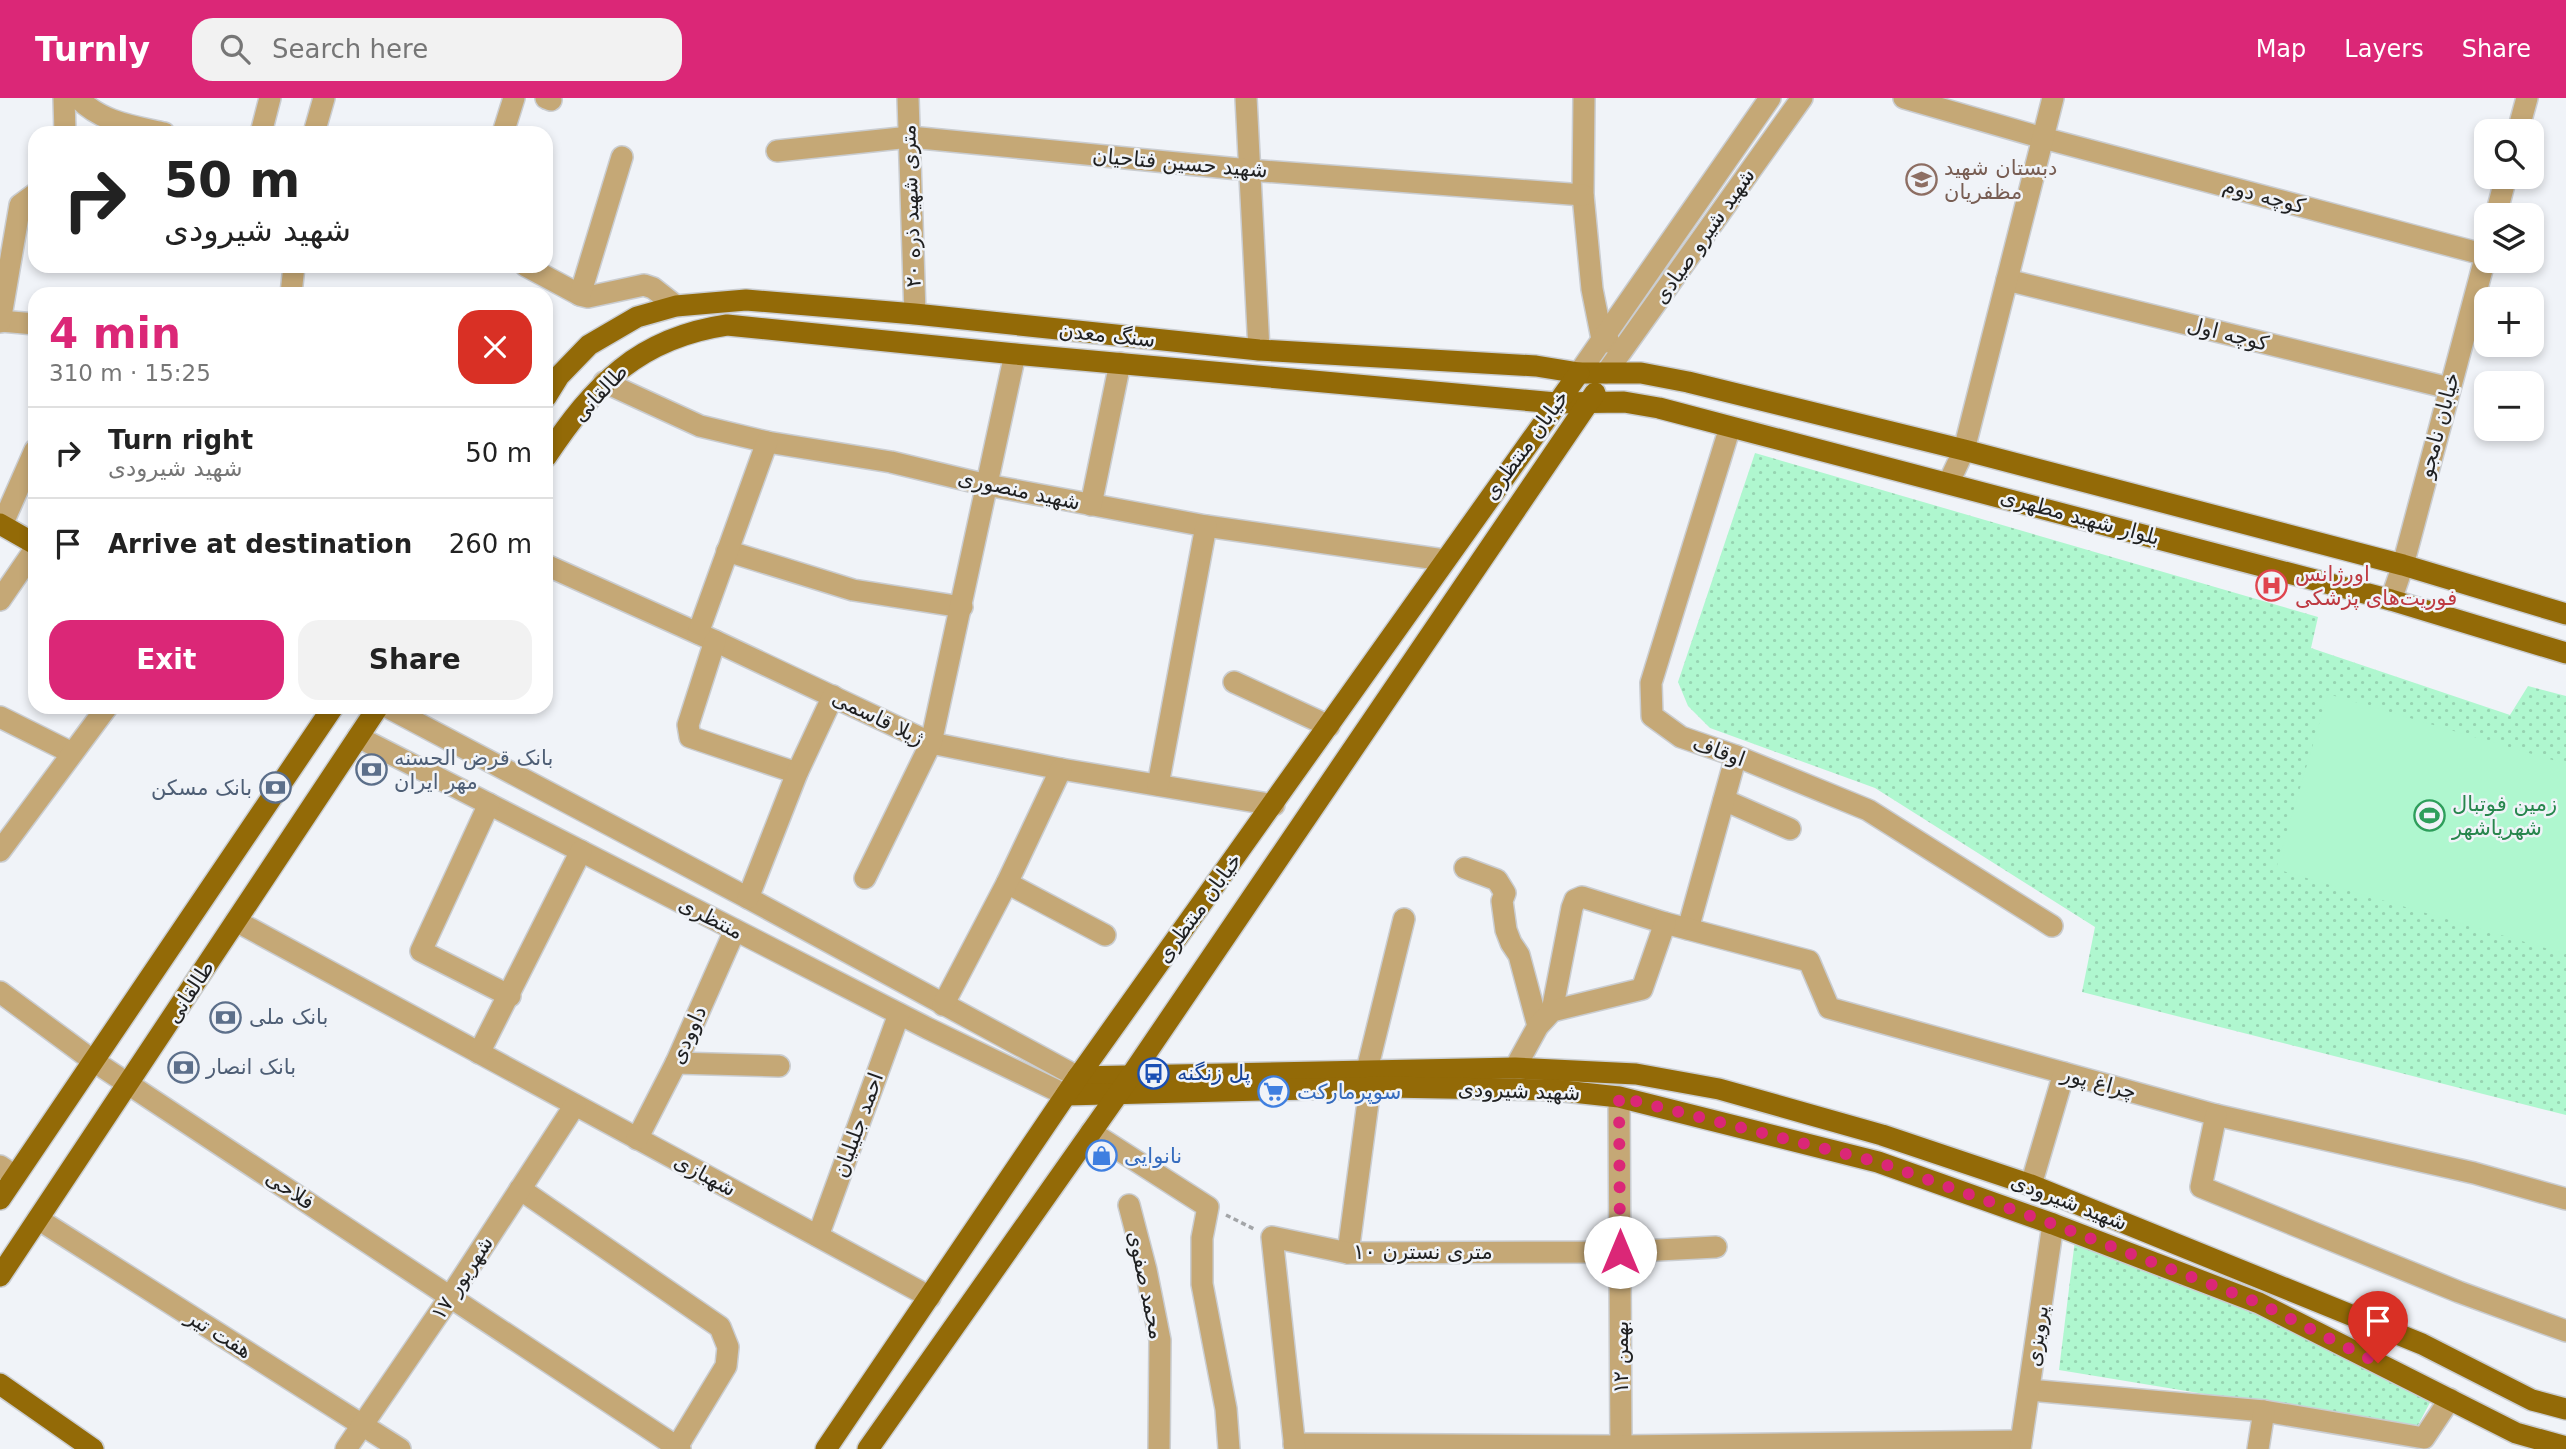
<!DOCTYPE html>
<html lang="en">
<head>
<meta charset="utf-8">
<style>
  :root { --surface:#fff; --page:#f2f2f2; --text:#222; --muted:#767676; --line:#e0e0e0; --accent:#db2777 }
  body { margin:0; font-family:"DejaVu Sans","Noto Naskh Arabic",sans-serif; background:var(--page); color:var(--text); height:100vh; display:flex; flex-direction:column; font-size:26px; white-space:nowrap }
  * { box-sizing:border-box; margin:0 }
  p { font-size:23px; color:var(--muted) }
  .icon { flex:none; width:38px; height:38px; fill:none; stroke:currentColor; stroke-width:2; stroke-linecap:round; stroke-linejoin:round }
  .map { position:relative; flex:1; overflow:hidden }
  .details { position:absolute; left:28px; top:189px; width:525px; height:427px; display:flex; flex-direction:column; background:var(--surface); border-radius:21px; box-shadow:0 4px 10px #0003 }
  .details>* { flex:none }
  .banner { position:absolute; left:28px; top:28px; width:525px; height:147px; border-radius:21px; box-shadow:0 4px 10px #0003; background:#fff; color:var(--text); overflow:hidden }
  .tools { position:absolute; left:2474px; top:21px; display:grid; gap:14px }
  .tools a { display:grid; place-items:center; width:70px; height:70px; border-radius:14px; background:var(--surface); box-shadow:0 4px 10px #0003; font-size:35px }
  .pin { position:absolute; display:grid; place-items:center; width:60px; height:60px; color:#fff; margin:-72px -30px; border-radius:50% 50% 50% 0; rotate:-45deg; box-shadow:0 0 7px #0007 }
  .pin .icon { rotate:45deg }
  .me { position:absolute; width:77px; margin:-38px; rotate:0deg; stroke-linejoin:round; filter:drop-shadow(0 0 5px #0008) }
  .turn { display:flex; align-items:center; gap:24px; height:147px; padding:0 21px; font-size:32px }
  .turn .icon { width:91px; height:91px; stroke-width:2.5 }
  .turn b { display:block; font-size:49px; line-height:60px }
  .round { display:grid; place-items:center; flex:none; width:74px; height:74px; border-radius:21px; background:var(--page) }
  .summary { display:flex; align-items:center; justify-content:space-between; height:119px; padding:0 21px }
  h1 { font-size:42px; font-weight:800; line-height:52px; color:var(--accent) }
  .primary-button { display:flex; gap:14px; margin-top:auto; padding:14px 21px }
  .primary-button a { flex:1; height:80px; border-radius:21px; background:var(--accent); color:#fff; font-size:28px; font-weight:800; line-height:80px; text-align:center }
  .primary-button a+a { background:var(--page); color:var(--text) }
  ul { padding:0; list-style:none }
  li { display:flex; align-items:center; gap:21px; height:91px; padding:0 21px; border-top:2px solid var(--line) }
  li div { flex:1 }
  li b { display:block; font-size:26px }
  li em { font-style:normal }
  header { display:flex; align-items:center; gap:42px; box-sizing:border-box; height:98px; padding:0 35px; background:var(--accent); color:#fff }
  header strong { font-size:33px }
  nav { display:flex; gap:38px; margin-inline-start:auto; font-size:24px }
  .search { width:490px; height:63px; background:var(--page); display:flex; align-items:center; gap:18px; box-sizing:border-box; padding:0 24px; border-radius:21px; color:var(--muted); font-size:26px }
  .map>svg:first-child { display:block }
</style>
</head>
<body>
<header>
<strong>Turnly</strong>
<div class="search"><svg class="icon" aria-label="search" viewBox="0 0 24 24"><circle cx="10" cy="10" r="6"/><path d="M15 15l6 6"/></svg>Search here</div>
<nav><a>Map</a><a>Layers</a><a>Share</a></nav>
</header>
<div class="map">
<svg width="2566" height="1351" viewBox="0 0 2566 1351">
  <defs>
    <pattern id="park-dots" width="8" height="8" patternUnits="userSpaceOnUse" patternTransform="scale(1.75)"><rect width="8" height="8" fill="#aff7cf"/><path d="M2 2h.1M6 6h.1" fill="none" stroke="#96d3b1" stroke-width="1.8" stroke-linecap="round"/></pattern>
  </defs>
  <rect width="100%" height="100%" fill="#f0f3f8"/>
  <g fill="url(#park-dots)">
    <path d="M1755 355 2318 519 2311 550 2510 617 2528 588 2566 598V1017L2082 894 2095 829 1875 690 1710 630 1688 608 1678 584Z"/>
    <path d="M2075 1142 2194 1188 2435 1295 2416 1331 2059 1272Z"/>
  </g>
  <path fill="#aff7cf" d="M2328 596 2566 666V856L2276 771Z"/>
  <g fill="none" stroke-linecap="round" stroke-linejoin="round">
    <defs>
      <g id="minor">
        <path d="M64 0 65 35"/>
        <path d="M78 0C101 24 132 28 164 35"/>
        <path d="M546 0 551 2"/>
        <path d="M908 0 915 216"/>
        <path d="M1246 0 1259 252"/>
        <path d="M1584 0 1583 97 1592 191 1602 241 1609 244"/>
        <path d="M1904 0 2043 40 2486 157"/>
        <path d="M2518 33 2527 0"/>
        <path d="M261 35 270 0"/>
        <path d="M314 35 324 0"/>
        <path d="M503 35 514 0"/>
        <path d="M777 53 910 39 1249 72 1583 97"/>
        <path d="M2496 117 2506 79"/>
        <path d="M526 168 580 197 588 199 644 187 653 190 676 208"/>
        <path d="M2007 182 2449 290"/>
        <path d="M291 196 294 168"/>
        <path d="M580 197 622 59"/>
        <path d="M0 223 35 226"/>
        <path d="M0 224 20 107 35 96"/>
        <path d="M1579 275 1770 0"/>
        <path d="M1606 275 1802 0"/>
        <path d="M604 284 700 328 767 344 891 364 987 387 1206 428 1444 462"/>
        <path d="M1730 329 1651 585 1652 618 1681 639 1736 658 1868 712 2052 828"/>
        <path d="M1949 384 1964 352 2053 0"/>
        <path d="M1091 407 1120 265"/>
        <path d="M2 427 35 352"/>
        <path d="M727 453 853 492 962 509"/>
        <path d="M546 467 715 543 931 645 1061 671 1274 707"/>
        <path d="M0 502 35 451"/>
        <path d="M2391 502 2403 467 2487 153"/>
        <path d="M698 535 767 344"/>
        <path d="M715 543 688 627 690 639 797 675"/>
        <path d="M1234 584 1329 628"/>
        <path d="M387 609 748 800 1078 979"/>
        <path d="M0 619 72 655"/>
        <path d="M358 639 927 930 1066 997"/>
        <path d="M1158 687 1206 428"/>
        <path d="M1724 702 1790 731"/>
        <path d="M489 706 421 853 510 898"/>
        <path d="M0 753 107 609"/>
        <path d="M1465 770 1497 782 1505 795 1502 803 1506 832 1511 845 1519 857 1538 928"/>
        <path d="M865 780 931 645 1015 256"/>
        <path d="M1007 785 1105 837"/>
        <path d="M748 800 797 675 833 598"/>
        <path d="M236 823 930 1199"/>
        <path d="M1688 831 1736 658"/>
        <path d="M0 894 92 962 680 1351"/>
        <path d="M943 907 1007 785 1061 671"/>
        <path d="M1552 913 1572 810 1575 802 1582 799 1665 825 1809 863 1829 910 2216 1017 2474 1075 2566 1101"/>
        <path d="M479 955 581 753"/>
        <path d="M676 965 779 968"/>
        <path d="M1515 970 1538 928 1552 913 1642 891 1665 825"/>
        <path d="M1367 972 1404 821"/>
        <path d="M1619 999 1621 1351"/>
        <path d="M2216 1017 2201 1089 2459 1194 2566 1233"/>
        <path d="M1091 1034 1208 1109 1202 1140V1186L1226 1311 1229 1351"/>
        <path d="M637 1041 676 965 735 832"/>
        <path d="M0 1068 15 1078"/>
        <path d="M2031 1087 2064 975"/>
        <path d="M520 1091 720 1229 728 1249 726 1268 677 1349"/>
        <path d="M1129 1107 1146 1172 1160 1242 1159 1351"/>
        <path d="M38 1121 400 1351"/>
        <path d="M818 1138 899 916"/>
        <path d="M1348 1155 1370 989"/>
        <path d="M2029 1292 2264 1313 2424 1340 2450 1301"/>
        <path d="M1294 1346 1621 1348 2021 1343"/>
        <path d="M346 1351 450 1199 575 1007"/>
        <path d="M1295 1351 1272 1139 1348 1155 1620 1154 1716 1149"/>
        <path d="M2020 1351 2053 1126"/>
        <path d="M2258 1351 2264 1313"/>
      </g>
      <g id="major">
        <path d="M546 299 559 278 589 247 637 219 676 208 746 202 915 216 1259 252 1536 268 1579 275H1641L1688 284 1964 352 2403 467 2566 516"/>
        <path d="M546 359C594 287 638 240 727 227L1015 256 1556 305 1624 304 1659 310 2391 502 2566 555"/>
        <path d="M0 426 35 446"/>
        <path d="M1078 979 1515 970 1636 976 1719 991 1882 1037 2031 1087 2422 1246 2532 1302 2566 1311"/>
        <path d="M1066 997 1387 989 1554 992 1619 999 1878 1064 2053 1126 2259 1205 2516 1335 2566 1349"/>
        <path d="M0 1101 333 609"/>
        <path d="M0 1178 378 609"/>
        <path d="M0 1286 93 1351"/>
        <path d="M826 1351 1078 979 1579 275"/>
        <path d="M868 1351 1130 979 1595 295"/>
      </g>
    </defs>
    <use href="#minor" stroke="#cacdd1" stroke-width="24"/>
    <use href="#major" stroke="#cacdd1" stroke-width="24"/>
    <path stroke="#a3a5a8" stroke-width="3.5" stroke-dasharray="5 3.5" stroke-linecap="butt" d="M1226 1117 1254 1131"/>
    <use href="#minor" stroke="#c5a876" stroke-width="21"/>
    <use href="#major" stroke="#936a07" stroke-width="21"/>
  </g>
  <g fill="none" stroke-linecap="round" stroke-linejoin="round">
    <path stroke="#db2777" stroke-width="12" stroke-dasharray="0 21.6" d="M1620 1154 1619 999 1878 1064 2053 1126 2259 1205 2378 1265"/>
  </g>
  <defs>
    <symbol id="school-ring" viewBox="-11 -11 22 22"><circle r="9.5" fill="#f0f3f8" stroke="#8d6e63" stroke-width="1.5"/><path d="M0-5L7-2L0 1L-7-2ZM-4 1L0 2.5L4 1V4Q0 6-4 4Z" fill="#8d6e63"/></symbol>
    <symbol id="hospital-ring" viewBox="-11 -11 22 22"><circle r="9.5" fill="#f0f3f8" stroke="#e0444e" stroke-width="1.5"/><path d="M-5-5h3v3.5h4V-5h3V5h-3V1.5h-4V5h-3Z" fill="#e0444e"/></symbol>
    <symbol id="bank-ring" viewBox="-11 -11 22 22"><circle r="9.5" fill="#f0f3f8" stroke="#5c6f8a" stroke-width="1.5"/><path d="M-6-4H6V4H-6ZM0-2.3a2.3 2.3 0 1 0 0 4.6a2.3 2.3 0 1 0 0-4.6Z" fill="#5c6f8a"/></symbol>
    <symbol id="stadium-ring" viewBox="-11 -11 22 22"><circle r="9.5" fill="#f0f3f8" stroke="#2e9e5b" stroke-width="1.5"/><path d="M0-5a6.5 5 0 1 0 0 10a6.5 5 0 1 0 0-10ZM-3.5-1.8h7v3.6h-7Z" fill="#2e9e5b"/></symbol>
    <symbol id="bus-ring" viewBox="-11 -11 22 22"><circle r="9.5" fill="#f0f3f8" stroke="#1a4fb4" stroke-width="1.5"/><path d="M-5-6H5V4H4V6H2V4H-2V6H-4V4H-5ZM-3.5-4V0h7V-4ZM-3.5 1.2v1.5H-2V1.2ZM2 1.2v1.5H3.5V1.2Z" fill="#1a4fb4"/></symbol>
    <symbol id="supermarket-ring" viewBox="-11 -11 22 22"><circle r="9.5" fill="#f0f3f8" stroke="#3f7fe0" stroke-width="1.5"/><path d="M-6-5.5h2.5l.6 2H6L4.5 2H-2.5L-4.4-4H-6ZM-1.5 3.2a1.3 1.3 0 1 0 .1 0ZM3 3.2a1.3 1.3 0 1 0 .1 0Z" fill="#3f7fe0"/></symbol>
    <symbol id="shop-ring" viewBox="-11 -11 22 22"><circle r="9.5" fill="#f0f3f8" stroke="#3f7fe0" stroke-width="1.5"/><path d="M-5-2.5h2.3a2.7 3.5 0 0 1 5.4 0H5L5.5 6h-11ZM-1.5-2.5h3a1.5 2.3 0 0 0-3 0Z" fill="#3f7fe0"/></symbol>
  </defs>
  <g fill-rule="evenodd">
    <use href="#school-ring" x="1904" y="64" width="35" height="35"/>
    <use href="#hospital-ring" x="2254" y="470" width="35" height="35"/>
    <use href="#bank-ring" x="354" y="654" width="35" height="35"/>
    <use href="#bank-ring" x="258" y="672" width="35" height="35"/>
    <use href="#stadium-ring" x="2412" y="700" width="35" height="35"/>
    <use href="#bank-ring" x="208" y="902" width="35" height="35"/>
    <use href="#bank-ring" x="166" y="952" width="35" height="35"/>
    <use href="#bus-ring" x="1136" y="958" width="35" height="35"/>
    <use href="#supermarket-ring" x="1256" y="976" width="35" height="35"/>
    <use href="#shop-ring" x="1084" y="1040" width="35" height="35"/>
  </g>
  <g text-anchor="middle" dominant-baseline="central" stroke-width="5" stroke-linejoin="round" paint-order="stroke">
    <g font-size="21" fill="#1f2021" stroke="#f0f3f8">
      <text transform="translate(1180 65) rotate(5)">شهید حسین فتاحیان</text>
      <text transform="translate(2264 98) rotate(15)">کوچه دوم</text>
      <text transform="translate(911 108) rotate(-92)">۲۰ متری شهید ذره</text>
      <text transform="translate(1704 138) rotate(-55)">شهید شیرو صیادی</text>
      <text transform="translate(2228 236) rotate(14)">کوچه اول</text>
      <text transform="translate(1107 237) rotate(6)">سنگ معدن</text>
      <text transform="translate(600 295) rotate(-47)">طالقانی</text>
      <text transform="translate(2439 327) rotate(-75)">خیابان نامجو</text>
      <text transform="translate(1526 347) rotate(-54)">خیابان منتظری</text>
      <text transform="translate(1019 392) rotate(12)">شهید منصوری</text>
      <text transform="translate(2080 419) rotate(15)">بلوار شهید مطهری</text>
      <text transform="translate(878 620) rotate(26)">ژیلا قاسمی</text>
      <text transform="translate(1719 653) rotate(20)">اوقاف</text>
      <text transform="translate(1199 810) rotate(-54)">خیابان منتظری</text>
      <text transform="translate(711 820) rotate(27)">منتظری</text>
      <text transform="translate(190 894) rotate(-57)">طالقانی</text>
      <text transform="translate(688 937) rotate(-66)">داوودی</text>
      <text transform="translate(2099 985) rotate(15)">چراغ پور</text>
      <text transform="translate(1519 993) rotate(2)">شهید شیرودی</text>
      <text transform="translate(858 1027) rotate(-70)">احمد جلیلیان</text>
      <text transform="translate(705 1077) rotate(28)">شهبازی</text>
      <text transform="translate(290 1092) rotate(34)">فلاحی</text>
      <text transform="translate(2069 1104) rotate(21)">شهید شیرودی</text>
      <text x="1423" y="1154">۱۰ متری نسترن</text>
      <text transform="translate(462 1180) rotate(-57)">۱۷ شهریور</text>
      <text transform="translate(1146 1187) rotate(78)">محمد صفوی</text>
      <text transform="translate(219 1236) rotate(32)">هفت تیر</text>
      <text transform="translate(2037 1238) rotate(-82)">پرویزی</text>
      <text transform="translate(1621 1259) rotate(-90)">۱۲ بهمن</text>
    </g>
    <g font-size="21" fill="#785e54" stroke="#f0f3f8" text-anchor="start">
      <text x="1944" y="70">دبستان شهید<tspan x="1944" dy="24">مظفریان</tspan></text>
    </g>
    <g font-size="21" fill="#be3a42" stroke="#f0f3f8" text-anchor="start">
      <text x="2295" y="476">اورژانس<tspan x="2295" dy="24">فوریت‌های پزشکی</tspan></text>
    </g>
    <g font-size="21" fill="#4e5e75" stroke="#f0f3f8" text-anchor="start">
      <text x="394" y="660">بانک قرض الحسنه<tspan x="394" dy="24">مهر ایران</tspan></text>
      <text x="252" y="690" text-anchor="end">بانک مسکن</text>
      <text x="249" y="919">بانک ملی</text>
      <text x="206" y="969">بانک انصار</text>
    </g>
    <g font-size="21" fill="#27864d" stroke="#f0f3f8" text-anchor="start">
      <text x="2452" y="706">زمین فوتبال<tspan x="2452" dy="24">شهریاشهر</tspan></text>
    </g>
    <g font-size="21" fill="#164399" stroke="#f0f3f8" text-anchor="start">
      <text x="1177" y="975">پل زنگنه</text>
    </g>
    <g font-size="21" fill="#366cbe" stroke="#f0f3f8" text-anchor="start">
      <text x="1297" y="994">سوپرمارکت</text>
      <text x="1124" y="1058">نانوایی</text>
    </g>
  </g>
</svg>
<div class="tools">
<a><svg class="icon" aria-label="search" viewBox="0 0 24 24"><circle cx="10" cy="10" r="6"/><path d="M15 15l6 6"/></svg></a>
<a><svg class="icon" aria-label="layers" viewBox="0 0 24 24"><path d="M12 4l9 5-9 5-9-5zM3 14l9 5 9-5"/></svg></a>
<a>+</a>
<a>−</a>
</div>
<div class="pin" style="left:2378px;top:1265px;background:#d93025"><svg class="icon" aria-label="arrive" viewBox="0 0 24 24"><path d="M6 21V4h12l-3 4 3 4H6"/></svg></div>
<svg class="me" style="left:1620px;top:1154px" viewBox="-20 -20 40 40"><circle r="19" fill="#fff"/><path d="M0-13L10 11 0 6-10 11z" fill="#db2777"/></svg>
<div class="banner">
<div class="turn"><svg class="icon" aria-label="right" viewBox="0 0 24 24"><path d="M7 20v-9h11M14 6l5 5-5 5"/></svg><div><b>50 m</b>شهید شیرودی</div></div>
</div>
<section class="details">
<div class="summary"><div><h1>4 min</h1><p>310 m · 15:25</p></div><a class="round" style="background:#d93025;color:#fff"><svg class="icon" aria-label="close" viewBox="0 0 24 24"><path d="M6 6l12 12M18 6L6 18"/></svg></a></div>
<ul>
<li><svg class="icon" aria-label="right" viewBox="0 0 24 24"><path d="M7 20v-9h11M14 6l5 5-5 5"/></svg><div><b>Turn right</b><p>شهید شیرودی</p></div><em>50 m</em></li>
<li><svg class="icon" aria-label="arrive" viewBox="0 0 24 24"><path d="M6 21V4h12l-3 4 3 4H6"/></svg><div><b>Arrive at destination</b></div><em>260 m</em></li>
</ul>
<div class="primary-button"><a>Exit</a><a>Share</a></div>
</section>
</div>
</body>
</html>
